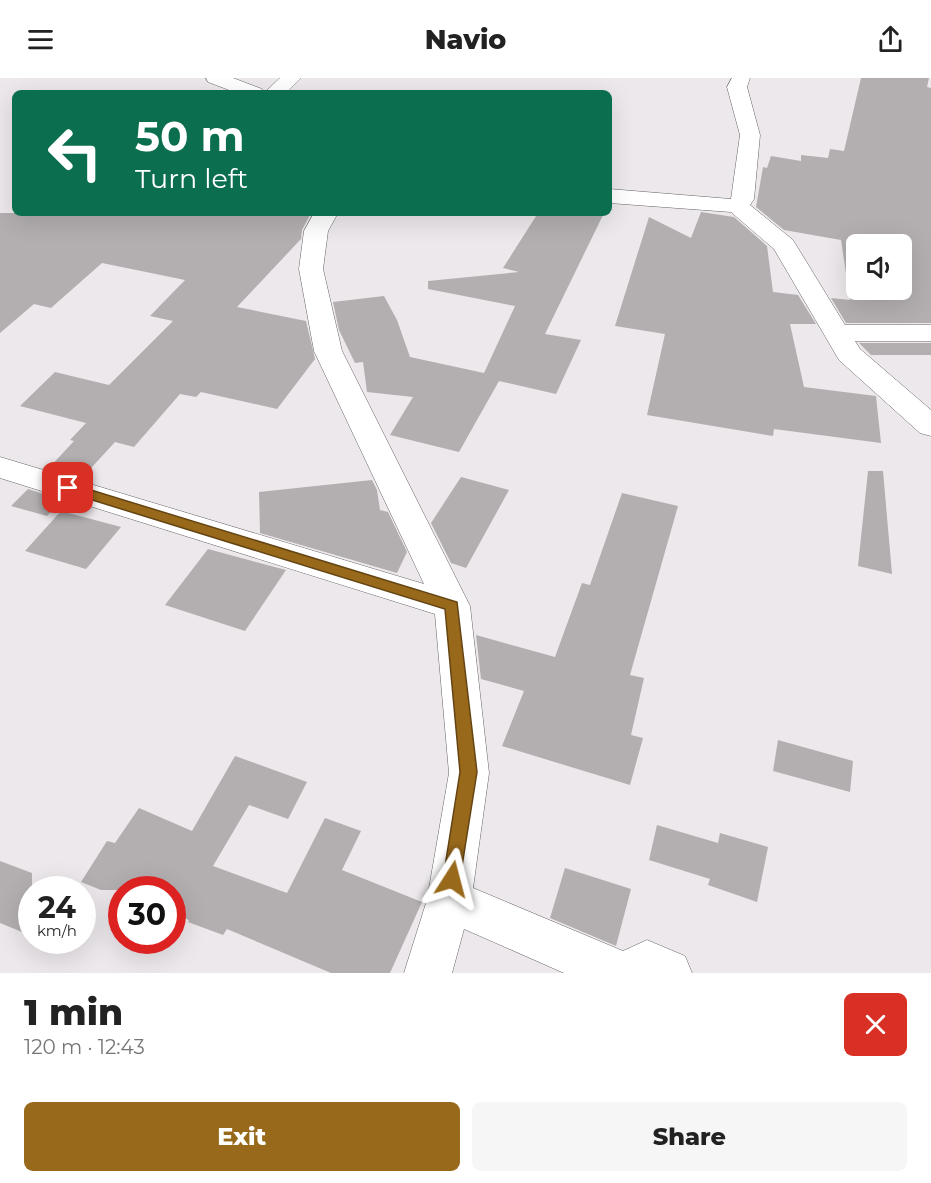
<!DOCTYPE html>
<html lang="en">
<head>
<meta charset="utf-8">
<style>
  :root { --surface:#fff; --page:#f6f6f6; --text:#222; --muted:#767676; --accent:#99691b }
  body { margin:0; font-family:Montserrat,sans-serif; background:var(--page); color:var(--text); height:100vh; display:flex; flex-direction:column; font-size:22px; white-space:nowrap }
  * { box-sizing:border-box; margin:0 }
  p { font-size:20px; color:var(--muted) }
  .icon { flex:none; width:33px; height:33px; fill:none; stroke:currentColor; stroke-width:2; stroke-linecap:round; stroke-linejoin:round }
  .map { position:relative; height:895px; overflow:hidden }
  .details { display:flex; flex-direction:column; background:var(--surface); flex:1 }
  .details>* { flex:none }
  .banner { position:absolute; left:12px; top:12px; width:600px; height:126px; border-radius:9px; box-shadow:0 6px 24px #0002; background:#0b6e4f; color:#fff; overflow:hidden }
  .tools { position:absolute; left:846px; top:156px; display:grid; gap:12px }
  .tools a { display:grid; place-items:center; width:66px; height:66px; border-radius:9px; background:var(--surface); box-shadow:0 6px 24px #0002; font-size:30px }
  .speed { position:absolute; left:18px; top:798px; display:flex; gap:12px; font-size:30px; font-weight:700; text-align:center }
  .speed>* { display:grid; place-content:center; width:78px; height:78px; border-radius:50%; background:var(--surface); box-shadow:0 6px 24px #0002; line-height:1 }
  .speed small { font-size:15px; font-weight:400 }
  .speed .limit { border:9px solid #d22; background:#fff; color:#111 }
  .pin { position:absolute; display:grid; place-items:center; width:51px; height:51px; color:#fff; margin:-26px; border-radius:12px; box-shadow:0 3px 9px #0006 }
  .me { position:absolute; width:66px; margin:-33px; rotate:9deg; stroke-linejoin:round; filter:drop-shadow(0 0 4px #0008) }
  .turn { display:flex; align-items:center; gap:21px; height:126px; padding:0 24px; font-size:27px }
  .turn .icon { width:78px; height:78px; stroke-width:2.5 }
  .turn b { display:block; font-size:42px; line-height:51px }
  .round { display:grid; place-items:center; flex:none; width:63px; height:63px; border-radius:9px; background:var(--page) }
  .headline { display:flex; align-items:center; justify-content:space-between; height:102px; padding:0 24px }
  h1 { font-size:36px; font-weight:800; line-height:45px }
  .action { display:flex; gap:12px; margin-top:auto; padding:12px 24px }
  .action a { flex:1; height:69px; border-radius:9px; background:var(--accent); color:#fff; font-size:24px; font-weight:800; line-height:69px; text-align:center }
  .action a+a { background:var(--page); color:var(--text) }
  header { display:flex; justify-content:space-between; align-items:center; height:78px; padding:0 24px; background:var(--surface); font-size:27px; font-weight:800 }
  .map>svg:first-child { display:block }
</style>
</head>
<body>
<header><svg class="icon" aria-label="menu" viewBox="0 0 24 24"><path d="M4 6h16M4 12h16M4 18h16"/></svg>Navio<svg class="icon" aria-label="share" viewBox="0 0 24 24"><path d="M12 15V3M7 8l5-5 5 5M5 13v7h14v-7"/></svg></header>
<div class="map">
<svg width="931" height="895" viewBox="0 0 931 895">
  <rect width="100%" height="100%" fill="#ece8eb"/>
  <g fill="#b3afb1" fill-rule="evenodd">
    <path d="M861 0H929L927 9 931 10V245H846L831 220 850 222 841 162 784 152 756 129 763 89 767 90 771 78 801 83V77L828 80 830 71 844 73ZM856 166H902V212H856Z"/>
    <path d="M701 134 734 139 767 168 773 214 798 217 816 246H790L804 309 876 318 881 365 774 351 773 358 647 337 665 256 615 248 649 139 691 160Z"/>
    <path d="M0 135H311L302 152 301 161 237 229 306 243 315 281 277 331 201 314 196 319 180 316 134 369 115 364 81 401 48 391 74 363 70 362 86 345 20 328 55 294 109 307 173 243 150 238 185 202 102 185 51 230 34 226 0 255Z"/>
    <path d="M538 135H604L545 256 581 262 556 316 499 303 459 374 390 357 413 319 367 314 363 284 355 285 339 252 333 224 384 218 397 242 410 279 484 295 515 228 428 211V203L519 194 503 190Z"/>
    <path d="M859 265H931V277H871Z"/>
    <path d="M868 393H883L892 496 858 488Z"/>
    <path d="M461 399 509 412 466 490 451 485 431 445Z"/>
    <path d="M372 402 377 412 380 432 388 434 407 474 397 495 260 455 259 414Z"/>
    <path d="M28 411 62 422 47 438 11 428Z"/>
    <path d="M622 415 678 428 630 597 644 600 631 657 643 660 630 707 502 668 524 613 481 601 476 557 555 579 582 505 590 507Z"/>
    <path d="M61 433 121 449 86 491 25 473Z"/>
    <path d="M208 471 286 492 245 553 165 527Z"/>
    <path d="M778 662 853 683 850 714 773 693Z"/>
    <path d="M235 678 307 704 288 741 249 727 213 788 287 815 325 740 361 753 342 792 422 824 390 895H331L227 851 223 857 188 844 189 842 172 835V812H101L81 804 107 763 115 765 139 730 192 753Z"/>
    <path d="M657 747 718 765 720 755 768 769 757 824 708 807 710 801 649 782Z"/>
    <path d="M0 783 32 795V840L22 854 0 845Z"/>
    <path d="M565 790 631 811 616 868 550 840Z"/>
  </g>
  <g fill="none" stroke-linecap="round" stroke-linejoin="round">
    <defs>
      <g id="minor">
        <path d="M206 0H233L262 11 264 15 280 0H301L286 15H237L208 4Z"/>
        <path d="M732 0H750L747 9 760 57 754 121 750 127 793 162 845 247H931V263H855L860 271 931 332V358L920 355 839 282 774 171 731 134 609 125V111L731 121 740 57 727 9Z"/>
        <path d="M314 135H338L328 153 323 191 342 273 470 528 489 695 473 810 623 873 647 862 685 878 692 895H564L464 851 452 895H404L427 822 449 695 435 536 0 400V379L424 506 314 273 299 191 304 153Z"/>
      </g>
    </defs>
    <use href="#minor" stroke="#676467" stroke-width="1"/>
    <use href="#minor" fill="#fff" fill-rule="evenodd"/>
  </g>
  <path fill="#99691b" stroke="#634412" stroke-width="1.5" d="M68 405 457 524 477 694 459 807 452 810 446 807 443 801 460 694 445 531 63 413V407Z"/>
</svg>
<div class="tools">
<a><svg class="icon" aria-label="sound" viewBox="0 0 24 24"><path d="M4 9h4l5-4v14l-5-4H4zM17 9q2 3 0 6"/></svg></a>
</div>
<div class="speed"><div>24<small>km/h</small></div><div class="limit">30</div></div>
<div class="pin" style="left:68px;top:410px;background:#d93025"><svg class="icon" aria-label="arrive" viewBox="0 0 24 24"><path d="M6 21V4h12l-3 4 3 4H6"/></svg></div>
<svg class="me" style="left:452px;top:801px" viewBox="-20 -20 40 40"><path d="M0-17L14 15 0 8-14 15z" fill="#99691b" stroke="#fff" stroke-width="4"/></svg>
<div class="banner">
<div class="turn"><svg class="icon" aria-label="left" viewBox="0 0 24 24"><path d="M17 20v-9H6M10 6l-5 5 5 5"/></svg><div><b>50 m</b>Turn left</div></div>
</div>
</div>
<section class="details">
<div class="headline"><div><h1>1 min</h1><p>120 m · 12:43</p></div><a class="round" style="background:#d93025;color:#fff"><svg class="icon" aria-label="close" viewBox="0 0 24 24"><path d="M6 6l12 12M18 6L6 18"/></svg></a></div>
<div class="action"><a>Exit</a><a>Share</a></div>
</section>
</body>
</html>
